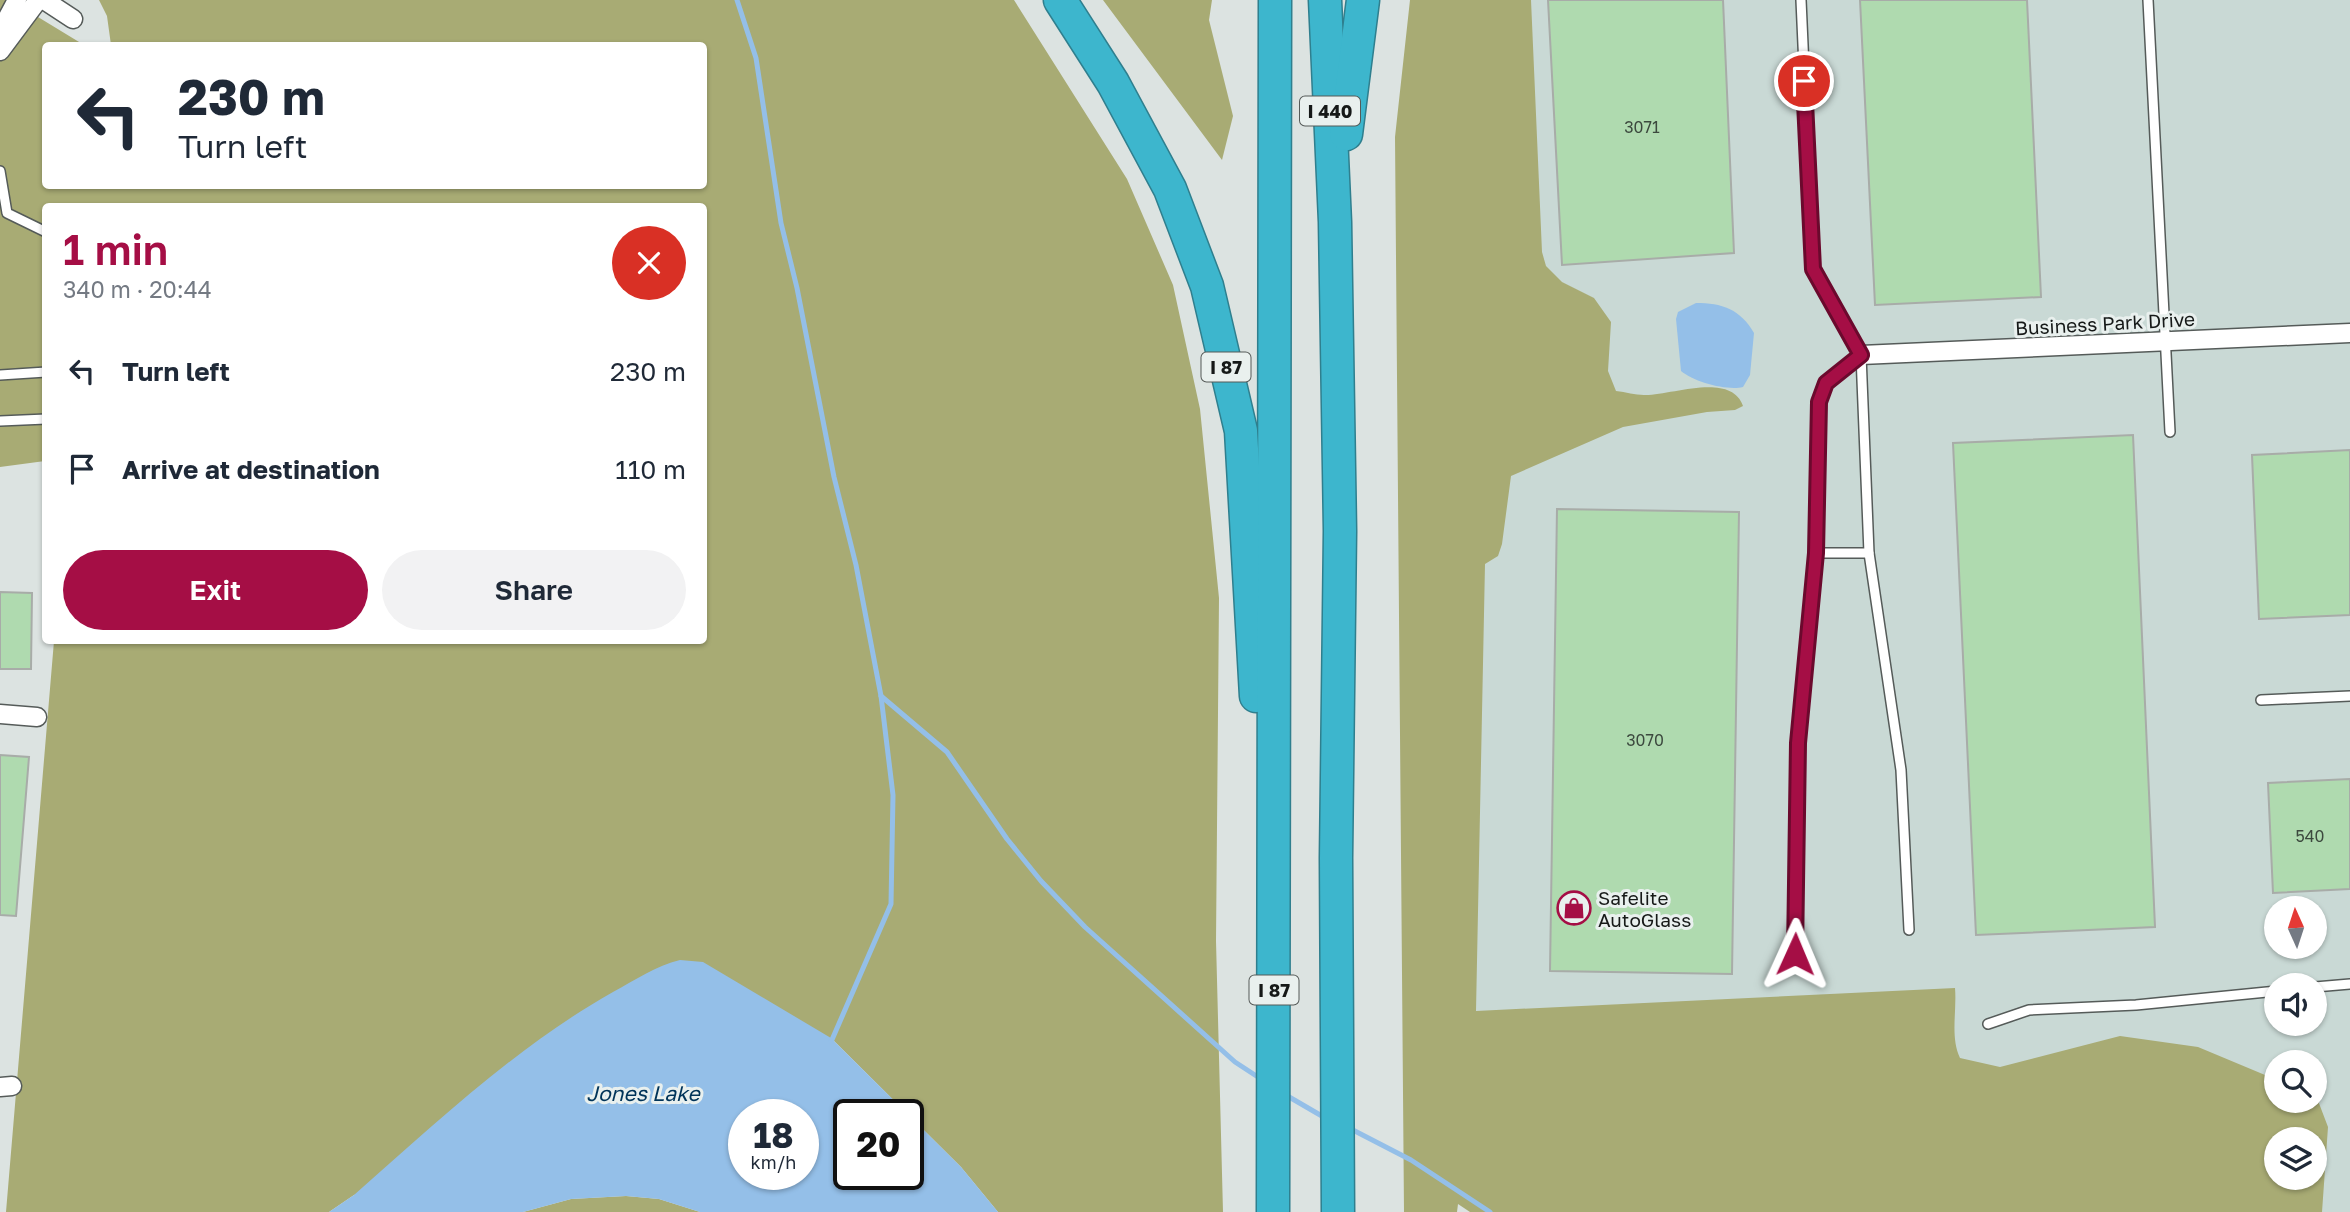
<!DOCTYPE html>
<html lang="en">
<head>
<meta charset="utf-8">
<style>
  :root { --surface:#fff; --page:#f2f2f3; --text:#1f2937; --muted:#747a83; --accent:#a50e45 }
  body { margin:0; font-family:"Golos Text",sans-serif; background:var(--page); color:var(--text); height:100vh; display:flex; flex-direction:column; font-size:26px; white-space:nowrap }
  * { box-sizing:border-box; margin:0 }
  p { font-size:23px; color:var(--muted) }
  .icon { flex:none; width:38px; height:38px; fill:none; stroke:currentColor; stroke-width:2; stroke-linecap:round; stroke-linejoin:round }
  .map { position:relative; flex:1; overflow:hidden }
  .side { position:absolute; left:42px; top:203px; width:665px; height:441px; display:flex; flex-direction:column; background:var(--surface); border-radius:7px; box-shadow:0 2px 5px #0004 }
  .side>* { flex:none }
  .guide { position:absolute; left:42px; top:42px; width:665px; height:147px; border-radius:7px; box-shadow:0 2px 5px #0004; background:#fff; color:var(--text); overflow:hidden }
  .needle { width:46px; rotate:357deg }
  .fabs { position:absolute; left:2264px; top:896px; display:grid; gap:14px }
  .fabs a { display:grid; place-items:center; width:63px; height:63px; border-radius:50%; background:var(--surface); box-shadow:0 2px 5px #0004; font-size:35px }
  .speed { position:absolute; left:728px; top:1099px; display:flex; gap:14px; font-size:35px; font-weight:700; text-align:center }
  .speed>* { display:grid; place-content:center; width:91px; height:91px; border-radius:50%; background:var(--surface); box-shadow:0 2px 5px #0004; line-height:1 }
  .speed small { font-size:18px; font-weight:400 }
  .speed .limit { border:4px solid #111; border-radius:10px; background:#fff; color:#111 }
  .pin { position:absolute; display:grid; place-items:center; width:60px; height:60px; color:#fff; margin:-30px; border:4px solid #fff; border-radius:50%; box-shadow:0 2px 7px #0007 }
  .me { position:absolute; width:77px; margin:-38px; rotate:1deg; stroke-linejoin:round; filter:drop-shadow(0 0 5px #0008) }
  .turn { display:flex; align-items:center; gap:24px; height:147px; padding:0 21px; font-size:32px }
  .turn .icon { width:91px; height:91px; stroke-width:2.5 }
  .turn b { display:block; font-size:49px; line-height:60px }
  .round { display:grid; place-items:center; flex:none; width:74px; height:74px; border-radius:37px; background:var(--page) }
  .summary { display:flex; align-items:center; justify-content:space-between; height:119px; padding:0 21px }
  h1 { font-size:42px; font-weight:600; line-height:52px; color:var(--accent) }
  .button { display:flex; gap:14px; margin-top:auto; padding:14px 21px }
  .button a { flex:1; height:80px; border-radius:42px; background:var(--accent); color:#fff; font-size:28px; font-weight:600; line-height:80px; text-align:center }
  .button a+a { background:var(--page); color:var(--text) }
  ul { padding:0; list-style:none }
  li { display:flex; align-items:center; gap:21px; height:98px; padding:0 21px }
  li div { flex:1 }
  li b { display:block; font-size:26px }
  li em { font-style:normal }
  .map>svg:first-child { display:block }
</style>
</head>
<body>
<div class="map">
<svg width="2350" height="1212" viewBox="0 0 2350 1212">
  <rect width="100%" height="100%" fill="#dce3e1"/>
  <path fill="#c9d9d5" fill-rule="evenodd" d="M1450 0H2350V1212H1470ZM2277 908H2315V947H2277ZM2277 985H2315V1024H2277ZM2277 1062H2315V1101H2277ZM2277 1139H2315V1178H2277Z"/>
  <g fill="#a8ab74" fill-rule="evenodd">
    <path d="M0 0H10L84 45 46 46V186H704V46L111 45 107 16 99 0H1014L1127 179 1173 285 1200 409 1219 598 1216 941 1223 1212H998L961 1167 831 1038 354 1195 329 1212H6L54 641 704 640V206H46L45 461 0 467Z"/>
    <path d="M1103 0H1212L1209 20 1233 116 1222 160Z"/>
    <path d="M1410 0H1531L1542 252 1546 266 1562 282 1594 298 1611 322 1608 371 1616 391C1626 392 1635 395 1644 395 1670 396 1731 371 1743 406L1735 410 1707 412 1623 427 1511 476 1502 544 1498 556 1485 564 1476 1011 1955 988C1957 1011 1950 1037 1960 1058L2000 1067 2120 1036 2198 1047 2277 1080V1101L2317 1098 2328 1127 2322 1212H1470L1458 1204 1457 1212H1404L1395 137ZM2277 1139H2315V1178H2277Z"/>
    <path d="M626 1196 659 1199 700 1212H523L571 1199Z"/>
  </g>
  <g fill="#94bfe8" fill-rule="evenodd">
    <path d="M1696 303C1722 303 1740 309 1754 333L1750 375 1743 387C1727 391 1694 382 1681 371L1676 319 1678 312Z"/>
    <path d="M680 960 703 962 831 1038 961 1167 998 1212H700L659 1199 626 1196 571 1199 523 1212H329L354 1195C436 1123 517 1046 613 992 635 980 656 966 680 960ZM744 1115H803V1174H744ZM849 1115H908V1174H849Z"/>
  </g>
  <g fill="none" stroke-linecap="round" stroke-linejoin="round">
    <g stroke="#94bfe8" stroke-width="5">
      <path d="M737 0 756 58 781 223 797 288 834 477 856 565 881 696 893 795 891 904 831 1042"/>
      <path d="M881 696 947 752 1007 839 1041 881 1085 927 1235 1062 1261 1079"/>
      <path d="M1284 1094 1327 1119"/>
      <path d="M1349 1128 1411 1160 1490 1212"/>
    </g>
  </g>
  <g fill="#afdaaf" stroke="#a8aca8" stroke-width="2">
    <path d="M1548 0H1723L1734 253 1562 265Z"/>
    <path d="M1860 0H2027L2041 297 1875 305Z"/>
    <path d="M2133 435 2155 927 1976 935 1953 443Z"/>
    <path d="M2350 450V615L2259 619 2252 455Z"/>
    <path d="M1557 509 1739 512 1732 974 1550 971Z"/>
    <path d="M0 592 32 593 31 669H0Z"/>
    <path d="M0 755 29 757 16 916 0 915Z"/>
    <path d="M2350 779V889L2273 893 2268 783Z"/>
  </g>
  <g fill="none" stroke-linecap="round" stroke-linejoin="round">
    <defs>
      <g id="lane">
        <path d="M1801 0 1813 269 1861 355 1869 553H1816"/>
        <path d="M2148 0 2170 432"/>
        <path d="M0 171 7 213 46 232"/>
        <path d="M0 375 46 372"/>
        <path d="M0 421 46 419"/>
        <path d="M1869 553 1901 770 1909 930"/>
        <path d="M2261 700 2350 696"/>
        <path d="M1795 954 1798 743 1816 553 1819 402 1826 383 1861 355"/>
        <path d="M2315 987 2350 984"/>
        <path d="M1988 1024 2029 1010 2136 1005 2277 991"/>
      </g>
      <g id="street">
        <path d="M44 0 73 19"/>
        <path d="M0 32 17 0"/>
        <path d="M0 51 38 0"/>
        <path d="M1861 355 2350 333"/>
        <path d="M0 714 37 717"/>
        <path d="M0 1087 12 1086"/>
      </g>
      <g id="highway">
        <path d="M1060 0 1113 83 1170 189 1207 286 1241 431 1256 696"/>
        <path d="M1325 0 1335 222 1340 531 1336 858 1338 1212"/>
        <path d="M1346 134 1363 0"/>
        <path d="M1273 1212 1275 0"/>
      </g>
    </defs>
    <use href="#lane" stroke="#555b59" stroke-width="12"/>
    <use href="#street" stroke="#555b59" stroke-width="21"/>
    <use href="#highway" stroke="#2f7f8e" stroke-width="35"/>
    <use href="#lane" stroke="#fff" stroke-width="9"/>
    <use href="#street" stroke="#fff" stroke-width="18"/>
    <use href="#highway" stroke="#3db6cd" stroke-width="32"/>
  </g>
  <g fill="none" stroke-linecap="round" stroke-linejoin="round">
    <defs>
      <path id="route" d="M1795 954 1798 743 1816 553 1819 402 1826 383 1861 355 1813 269 1804 81"/>
    </defs>
    <use href="#route" stroke="#6b092d" stroke-width="18"/>
    <use href="#route" stroke="#a50e45" stroke-width="12"/>
  </g>
  <defs>
    <symbol id="shop-ring" viewBox="-11 -11 22 22"><circle r="9.5" fill="#e9f0ee" stroke="#a50e45" stroke-width="1.5"/><path d="M-5-2.5h2.3a2.7 3.5 0 0 1 5.4 0H5L5.5 6h-11ZM-1.5-2.5h3a1.5 2.3 0 0 0-3 0Z" fill="#a50e45"/></symbol>
  </defs>
  <g fill-rule="evenodd">
    <use href="#shop-ring" x="1555" y="889" width="38" height="38"/>
  </g>
  <g text-anchor="middle" dominant-baseline="central" stroke-width="6" stroke-linejoin="round" paint-order="stroke">
    <g font-size="16" fill="#3c493e">
      <text x="1642" y="127">3071</text>
      <text x="1645" y="740">3070</text>
      <text x="2310" y="836">540</text>
    </g>
    <g fill="#e9f0ee" stroke="#555a58" stroke-width="2">
      <rect x="1300" y="96.5" width="60" height="29" rx="5"/>
      <rect x="1201.5" y="352.5" width="49" height="29" rx="5"/>
      <rect x="1249.5" y="975.5" width="49" height="29" rx="5"/>
    </g>
    <g font-size="18" font-weight="bold" fill="#161918">
      <text x="1330" y="111">I 440</text>
      <text x="1226" y="367">I 87</text>
      <text x="1274" y="990">I 87</text>
    </g>
    <g font-size="19" fill="#161918" stroke="#e9f0ee">
      <text transform="translate(2105 323) rotate(-3)">Business Park Drive</text>
    </g>
    <g font-size="19" fill="#161918" stroke="#e9f0ee" text-anchor="start">
      <text x="1598" y="897">Safelite<tspan x="1598" dy="22">AutoGlass</tspan></text>
    </g>
    <g font-size="21" font-style="italic" fill="#003459" stroke="#e9f0ee">
      <text x="643" y="1093">Jones Lake</text>
    </g>
  </g>
</svg>
<div class="fabs">
<a><svg class="needle" viewBox="-14 -14 28 28"><path d="M0-13l5 13h-10z" fill="#e53935"/><path d="M0 13l5-13h-10z" fill="#747a83"/></svg></a>
<a><svg class="icon" aria-label="sound" viewBox="0 0 24 24"><path d="M4 9h4l5-4v14l-5-4H4zM17 9q2 3 0 6"/></svg></a>
<a><svg class="icon" aria-label="search" viewBox="0 0 24 24"><circle cx="10" cy="10" r="6"/><path d="M15 15l6 6"/></svg></a>
<a><svg class="icon" aria-label="layers" viewBox="0 0 24 24"><path d="M12 4l9 5-9 5-9-5zM3 14l9 5 9-5"/></svg></a>
</div>
<div class="speed"><div>18<small>km/h</small></div><div class="limit">20</div></div>
<div class="pin" style="left:1804px;top:81px;background:#d93025"><svg class="icon" aria-label="arrive" viewBox="0 0 24 24"><path d="M6 21V4h12l-3 4 3 4H6"/></svg></div>
<svg class="me" style="left:1795px;top:954px" viewBox="-20 -20 40 40"><path d="M0-17L14 15 0 8-14 15z" fill="#a50e45" stroke="#fff" stroke-width="4"/></svg>
<div class="guide">
<div class="turn"><svg class="icon" aria-label="left" viewBox="0 0 24 24"><path d="M17 20v-9H6M10 6l-5 5 5 5"/></svg><div><b>230 m</b>Turn left</div></div>
</div>
<section class="side">
<div class="summary"><div><h1>1 min</h1><p>340 m · 20:44</p></div><a class="round" style="background:#d93025;color:#fff"><svg class="icon" aria-label="close" viewBox="0 0 24 24"><path d="M6 6l12 12M18 6L6 18"/></svg></a></div>
<ul>
<li><svg class="icon" aria-label="left" viewBox="0 0 24 24"><path d="M17 20v-9H6M10 6l-5 5 5 5"/></svg><div><b>Turn left</b></div><em>230 m</em></li>
<li><svg class="icon" aria-label="arrive" viewBox="0 0 24 24"><path d="M6 21V4h12l-3 4 3 4H6"/></svg><div><b>Arrive at destination</b></div><em>110 m</em></li>
</ul>
<div class="button"><a>Exit</a><a>Share</a></div>
</section>
</div>
</body>
</html>
